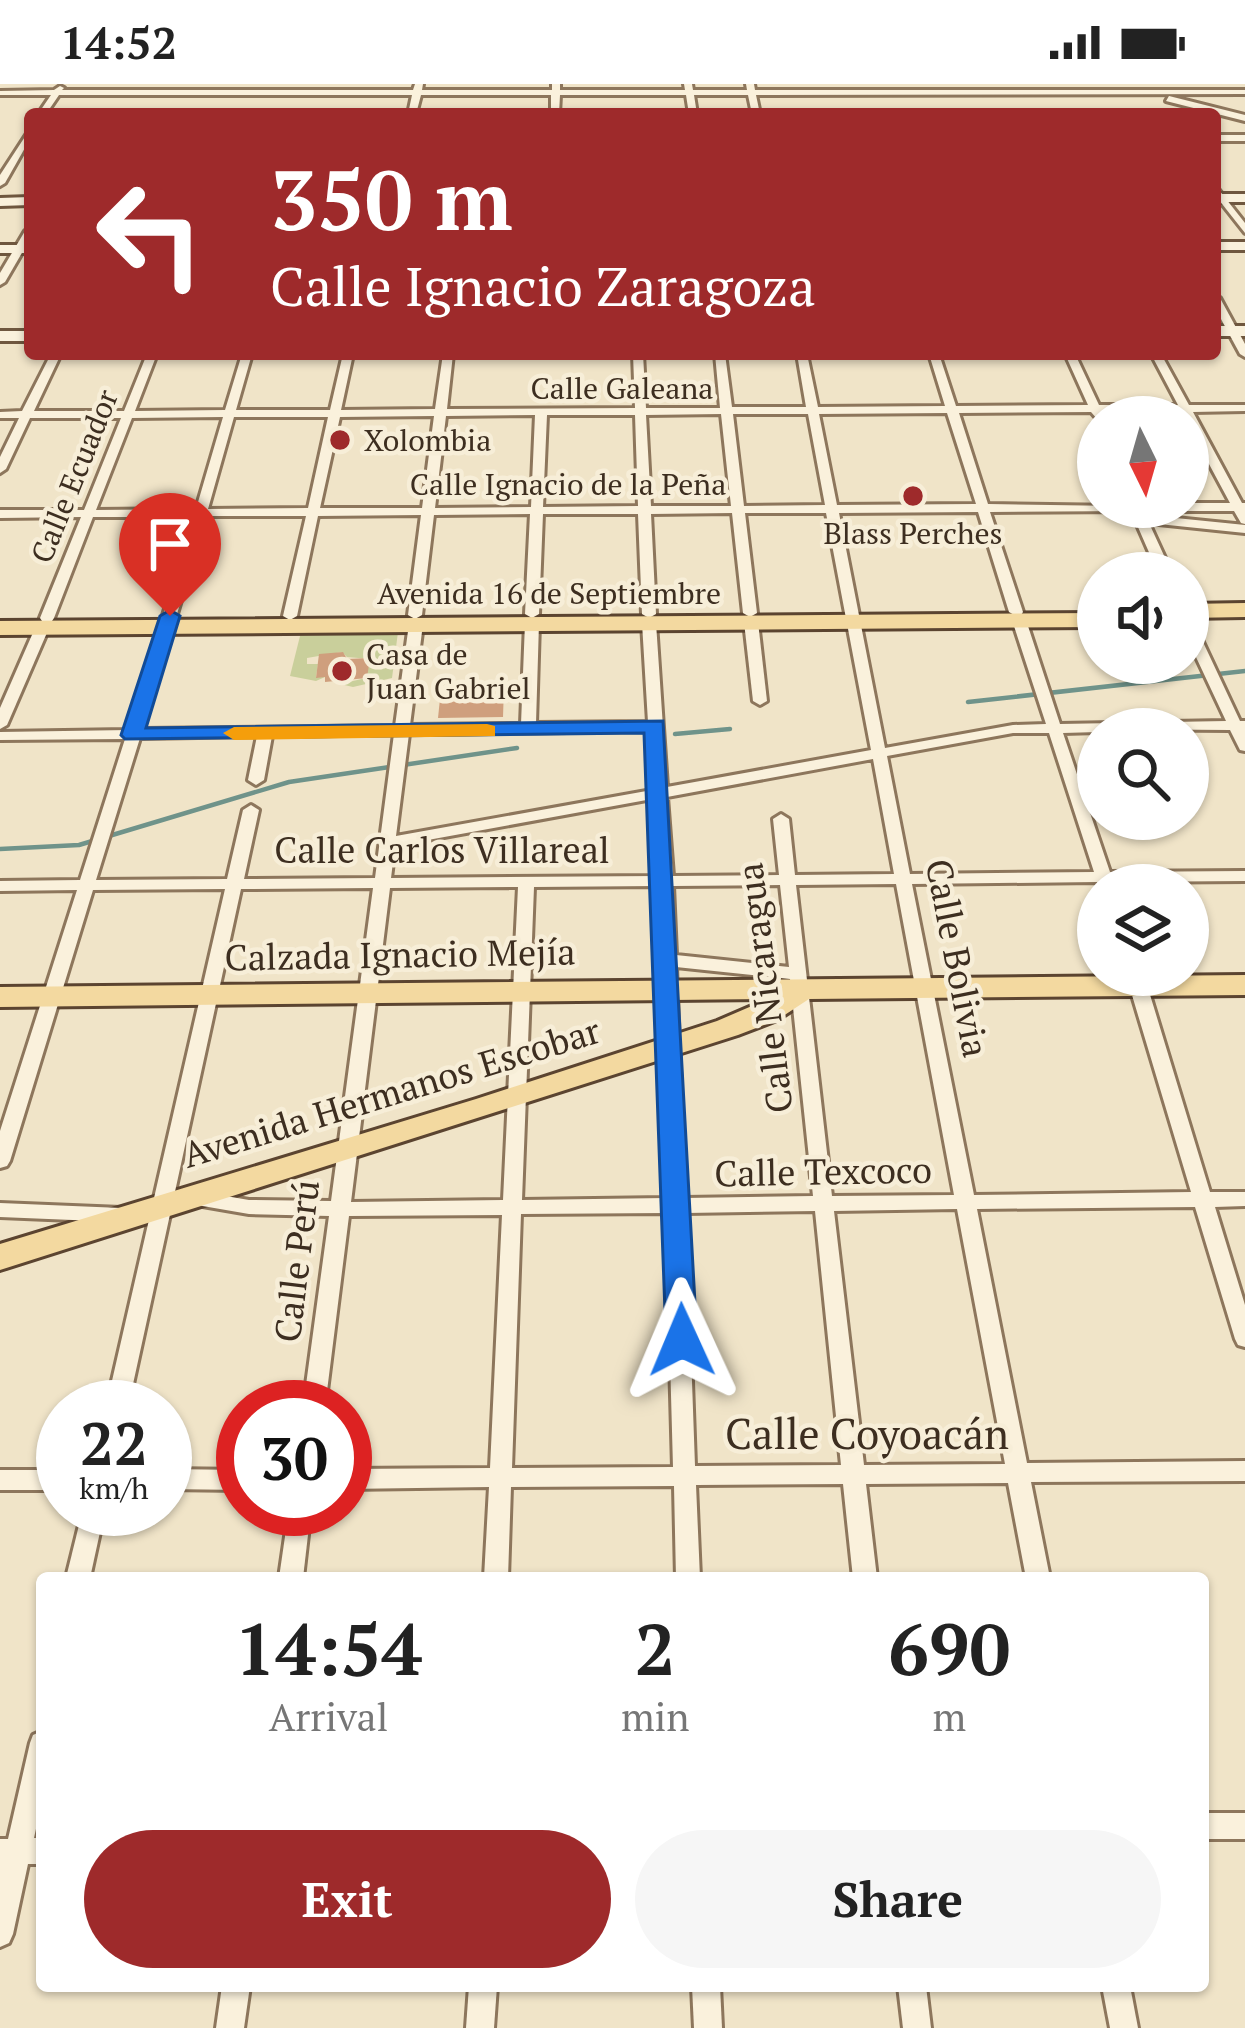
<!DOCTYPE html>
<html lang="en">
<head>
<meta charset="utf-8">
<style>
  :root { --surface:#fff; --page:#f6f6f6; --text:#222; --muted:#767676; --accent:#9e2a2b }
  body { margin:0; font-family:"PT Serif",serif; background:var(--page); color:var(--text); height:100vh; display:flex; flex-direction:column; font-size:45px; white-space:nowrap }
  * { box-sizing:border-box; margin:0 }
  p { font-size:39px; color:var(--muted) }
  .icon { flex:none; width:66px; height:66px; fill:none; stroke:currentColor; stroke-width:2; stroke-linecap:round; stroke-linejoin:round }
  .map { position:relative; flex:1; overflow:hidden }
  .drawer { position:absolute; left:36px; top:1488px; width:1173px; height:420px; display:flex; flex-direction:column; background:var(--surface); border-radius:12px; box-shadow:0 3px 9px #0004 }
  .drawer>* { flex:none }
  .hud { position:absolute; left:24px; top:24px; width:1197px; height:252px; border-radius:12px; box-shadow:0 3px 9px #0004; background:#9e2a2b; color:#fff; overflow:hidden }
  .needle { width:78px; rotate:175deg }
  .fabs { position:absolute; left:1077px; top:312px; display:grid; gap:24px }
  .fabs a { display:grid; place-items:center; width:132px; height:132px; border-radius:50%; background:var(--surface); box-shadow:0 3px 9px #0004; font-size:60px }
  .speed { position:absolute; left:36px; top:1296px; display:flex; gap:24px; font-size:60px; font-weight:700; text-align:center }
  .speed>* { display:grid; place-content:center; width:156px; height:156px; border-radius:50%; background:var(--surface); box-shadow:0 3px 9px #0004; line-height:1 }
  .speed small { font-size:30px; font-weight:400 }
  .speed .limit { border:18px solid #d22; background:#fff; color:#111 }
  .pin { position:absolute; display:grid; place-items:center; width:102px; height:102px; color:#fff; margin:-123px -51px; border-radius:50% 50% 50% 0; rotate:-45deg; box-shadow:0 0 12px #0007 }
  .pin .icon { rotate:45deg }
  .me { position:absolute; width:132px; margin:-66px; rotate:359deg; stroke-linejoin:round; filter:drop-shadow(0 0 9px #0008) }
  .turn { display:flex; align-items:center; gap:42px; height:252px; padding:0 48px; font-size:54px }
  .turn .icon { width:156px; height:156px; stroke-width:2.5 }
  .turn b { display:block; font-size:84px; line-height:102px }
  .eta { display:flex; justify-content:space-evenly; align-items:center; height:204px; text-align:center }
  .eta b { font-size:72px; font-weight:600; line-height:84px }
  .button { display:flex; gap:24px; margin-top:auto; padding:24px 48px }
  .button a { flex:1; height:138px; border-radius:72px; background:var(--accent); color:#fff; font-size:48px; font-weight:600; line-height:138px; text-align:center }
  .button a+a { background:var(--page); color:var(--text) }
  .status { display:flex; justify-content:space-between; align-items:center; height:84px; padding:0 60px; background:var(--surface); direction:ltr }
  .status svg { height:33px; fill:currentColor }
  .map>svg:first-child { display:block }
</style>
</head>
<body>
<div class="status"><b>14:52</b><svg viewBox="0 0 49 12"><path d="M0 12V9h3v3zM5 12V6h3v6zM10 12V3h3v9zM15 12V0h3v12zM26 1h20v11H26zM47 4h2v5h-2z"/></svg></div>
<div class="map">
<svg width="1245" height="1944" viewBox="0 0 1245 1944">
  <rect width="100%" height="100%" fill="#f0e4c8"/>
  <path fill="#c9cf9b" d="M301 548H398L392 594 353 603 340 600 366 594 370 575 347 573 342 568 307 574V580H318L316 593H325L316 597 290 592Z"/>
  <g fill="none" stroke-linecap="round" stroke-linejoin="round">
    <g stroke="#6f938a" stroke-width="4.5">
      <path d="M968 618 1245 587"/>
      <path d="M675 650 730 645"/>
      <path d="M0 765 79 761 289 698 517 664"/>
    </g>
  </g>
  <g fill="#cf9f7d">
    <path d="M343 568 347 575 370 574 367 594 325 598V593L316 594 319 570Z"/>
    <path d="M504 602 503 633 438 634 441 605Z"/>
  </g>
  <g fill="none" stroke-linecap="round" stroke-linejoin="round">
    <defs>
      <g id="minor">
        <path d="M415 0H423L422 6H552V0H560V6H685L684 0H692L693 6H747L746 0H754L755 6H1245V10L756 11 760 30H752L748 11H694L697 30H689L686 11H560L559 30H551V11H421L416 30H408L412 11H59L46 30H38L51 11H0V7L54 6 60 2 64 4 62 6H413Z"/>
        <path d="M1169 12 1245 31V37L1166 17Z"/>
        <path d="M30 45V55L5 99 0 102V91Z"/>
        <rect x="1215" y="51" width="30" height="6"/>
        <path d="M1215 101 1245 139V149L1215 111Z"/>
        <path d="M30 144V155L5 198 0 201V189L25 147Z"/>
        <path d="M1215 211 1220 214 1245 260V273L1240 270 1215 224Z"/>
        <path d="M51 270H61L34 327H124L147 270H157L135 327 225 326 242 270H252L236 326H330L343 270H353L341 326 435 325 443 270H453L447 325 635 324 633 270H643L646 324H720L715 270H725L732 323H806L797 270H807L818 323 945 322 929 270H939L956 322 1088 321 1065 270H1075L1099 321H1178L1151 270H1161L1189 321H1245V327L1193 328 1242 419H1245V440L1241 439 1234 427H1144L1146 431 1245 441V449L1149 439 1172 489H1158L1131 427 990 428 1023 528 1021 531 1016 532 1009 528 978 428 839 429 885 664 1013 641 1046 640 1012 536 1019 532 1026 536 1060 640 1226 637 1188 556V537L1195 541 1240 637H1245V667L1240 666 1230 646 1098 645V648L1063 649 1110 788 1245 787V797L1113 798 1114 801H1098L1097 798 912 800 974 1111 1191 1108 1126 891H1144L1210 1108H1245V1122L1215 1123 1245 1221V1263L1238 1261 1235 1255 1195 1123 977 1125 1027 1379 1245 1377V1397L1031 1398 1050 1494H1026L1008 1399 866 1400 877 1494H853L843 1400 696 1401 700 1494H676L674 1402 511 1403 508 1494H484L489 1403 345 1405V1385L490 1384 502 1131 349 1132 325 1323H303L329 1132 249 1130 191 1120 184 1118 181 1113 184 1108 191 1106 249 1116 331 1117 373 804 241 805 128 1323H106L225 805 93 806 10 1077 7 1082 0 1084V1047L77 806 0 807V797L80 796 125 655 0 656V648L128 646 193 433H93L54 534 52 537H42L40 534 81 433 0 434V426H84L121 334H30L6 385 0 389V373L19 334H0V328L22 327ZM1091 328 1098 336V333H1105L1103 328H1181L1184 333H1188V341L1230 419H1188V423L988 420 959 329ZM947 329 976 420 837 421 819 330ZM721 330 731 422H651L646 331ZM733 330H808L825 421 744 422ZM535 331 531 423 435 424 446 332ZM547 331H635L638 422 543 423ZM434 332 422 424H320L340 333ZM223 333 196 425 96 426 132 334ZM234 333H328L308 424 208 425ZM732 429 743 529 750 533 757 529 745 429H826L871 666 667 703 656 539 649 535 642 539 648 638 536 639 539 539 532 535 525 539 521 640 410 641 423 540 416 536 409 540 395 642 143 645 206 432H306L283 532 290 536 297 532 318 432 421 431 408 531 415 535 422 531 434 431 530 430 525 530 532 534 539 530 543 430H638L642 530 649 534 656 530 651 430ZM648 647 652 706 396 752 409 650ZM1013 649H1049L1094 788 910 790 887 672ZM394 650 375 794 244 795 259 726 251 721 243 726 227 795 96 796 140 654 257 652 248 696 256 701 264 696 272 652ZM873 675 894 790 795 791 789 735 781 730 773 735 779 791 673 792 667 713ZM652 715 657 792 391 794 395 762ZM896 800 954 1111 832 1112 796 801ZM780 801 789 883 676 871 673 802ZM657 802 666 1114 522 1116 534 803ZM518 803 503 1116 351 1118 390 804ZM676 883 790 895 813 1112 685 1114ZM957 1125 1005 1380 864 1381 834 1127ZM815 1127 841 1381 695 1382 686 1129ZM666 1129 673 1383 512 1384 521 1130Z"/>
        <path d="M751 534 758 538 767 617 760 621 753 617 744 538Z"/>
        <path d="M42 540 49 544 7 641 0 645V624L35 544Z"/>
        <path d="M0 1119 121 1124 128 1126 131 1131 128 1136 121 1138 0 1133Z"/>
        <path d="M165 1385 243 1386V1406L165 1405Z"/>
        <rect x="0" y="1386" width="63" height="20"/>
        <path d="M83 1425H105L90 1494H66Z"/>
        <path d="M289 1425H311L303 1494H279Z"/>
        <path d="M42 1647V1717L34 1754H42V1780H28L13 1850 9 1859 0 1863V1755H8L30 1659 33 1651Z"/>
        <rect x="1203" y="1729" width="42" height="26"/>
        <path d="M222 1902H250L244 1944H216Z"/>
        <path d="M469 1902H497L494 1944H466Z"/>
        <path d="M692 1902H720L722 1944H694Z"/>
        <path d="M898 1902H926L931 1944H903Z"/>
        <path d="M1102 1902H1130L1138 1944H1110Z"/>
      </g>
      <g id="secondary">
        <rect x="1215" y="110" width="30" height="8"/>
        <path d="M30 113V121L0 122V114Z"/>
        <rect x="1215" y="158" width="30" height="8"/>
        <rect x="0" y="161" width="30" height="8"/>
        <rect x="1215" y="242" width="30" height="10"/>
        <rect x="0" y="247" width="30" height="10"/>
      </g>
      <g id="primary">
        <path d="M1245 519V533L1188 534V520Z"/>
        <path d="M1098 529V543L0 551V537Z"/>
        <path d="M1245 891V911L809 915 777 936 738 951 0 1186V1160L476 1015 717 937 768 915 0 923V903Z"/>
      </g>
    </defs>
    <use href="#minor" stroke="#8d765c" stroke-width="6"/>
    <use href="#secondary" stroke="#6f573f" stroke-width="6"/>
    <use href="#primary" stroke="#5b4430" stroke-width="6"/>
    <use href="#minor" fill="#faf1dc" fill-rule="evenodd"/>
    <use href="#secondary" fill="#faf1dc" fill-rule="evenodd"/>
    <use href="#primary" fill="#f3d9a0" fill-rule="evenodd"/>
  </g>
  <path fill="#1a73e8" stroke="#114b97" stroke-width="3" d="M170 526 180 532 146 644 663 637 697 1256 693 1265 682 1269 670 1265 666 1256 644 649 125 655 121 651 160 532Z"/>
  <path fill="#f59e0b" d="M487 640 495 642V652L234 656 223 649 234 643Z"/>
  <g fill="#9e2a2b" stroke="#f7eed8" stroke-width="4.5">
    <circle cx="340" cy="356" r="12"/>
    <circle cx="913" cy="412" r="12"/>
    <circle cx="342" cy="587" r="12"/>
  </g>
  <g text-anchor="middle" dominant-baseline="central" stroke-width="9" stroke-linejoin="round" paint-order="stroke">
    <g font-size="30" fill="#3d2e20" stroke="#f7eed8">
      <text x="622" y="304">Calle Galeana</text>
      <text transform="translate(74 392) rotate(-68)">Calle Ecuador</text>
      <text x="568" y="400">Calle Ignacio de la Peña</text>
      <text x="549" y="509">Avenida 16 de Septiembre</text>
    </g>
    <g font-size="30" fill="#3d2e20" stroke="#f7eed8" text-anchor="start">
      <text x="364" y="356">Xolombia</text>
      <text x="913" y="449" text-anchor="middle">Blass Perches</text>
      <text x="366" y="570">Casa de<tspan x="366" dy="34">Juan Gabriel</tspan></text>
    </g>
    <g font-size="36" fill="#3d2e20" stroke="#f7eed8">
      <text x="442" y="765">Calle Carlos Villareal</text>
      <text transform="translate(400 870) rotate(-1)">Calzada Ignacio Mejía</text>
      <text transform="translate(958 874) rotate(79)">Calle Bolivia</text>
      <text transform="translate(764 904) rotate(-97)">Calle Nicaragua</text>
      <text transform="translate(391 1008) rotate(-17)">Avenida Hermanos Escobar</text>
      <text transform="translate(823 1087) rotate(-1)">Calle Texcoco</text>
      <text transform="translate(296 1177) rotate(-83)">Calle Perú</text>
    </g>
    <g font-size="42" fill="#3d2e20" stroke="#f7eed8">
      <text x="867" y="1349">Calle Coyoacán</text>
    </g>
  </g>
</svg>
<div class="fabs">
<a><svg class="needle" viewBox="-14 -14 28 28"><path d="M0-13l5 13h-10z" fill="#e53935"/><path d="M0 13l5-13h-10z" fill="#767676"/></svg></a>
<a><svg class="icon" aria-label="sound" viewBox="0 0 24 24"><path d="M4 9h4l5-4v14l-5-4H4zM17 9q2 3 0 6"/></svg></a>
<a><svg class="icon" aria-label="search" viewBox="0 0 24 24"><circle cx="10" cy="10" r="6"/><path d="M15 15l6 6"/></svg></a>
<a><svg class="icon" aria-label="layers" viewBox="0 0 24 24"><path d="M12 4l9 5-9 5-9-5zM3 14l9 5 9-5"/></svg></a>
</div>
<div class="speed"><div>22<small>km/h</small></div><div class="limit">30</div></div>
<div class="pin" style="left:170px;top:532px;background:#d93025"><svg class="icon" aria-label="arrive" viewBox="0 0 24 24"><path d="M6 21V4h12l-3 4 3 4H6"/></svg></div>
<svg class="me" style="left:682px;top:1256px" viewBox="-20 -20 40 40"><path d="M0-17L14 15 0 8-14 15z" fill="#1a73e8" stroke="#fff" stroke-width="4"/></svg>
<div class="hud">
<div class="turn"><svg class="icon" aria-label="left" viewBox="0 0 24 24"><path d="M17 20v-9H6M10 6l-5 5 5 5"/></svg><div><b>350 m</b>Calle Ignacio Zaragoza</div></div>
</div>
<section class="drawer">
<div class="eta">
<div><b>14:54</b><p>Arrival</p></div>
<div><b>2</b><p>min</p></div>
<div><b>690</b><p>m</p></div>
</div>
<div class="button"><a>Exit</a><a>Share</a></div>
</section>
</div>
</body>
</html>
